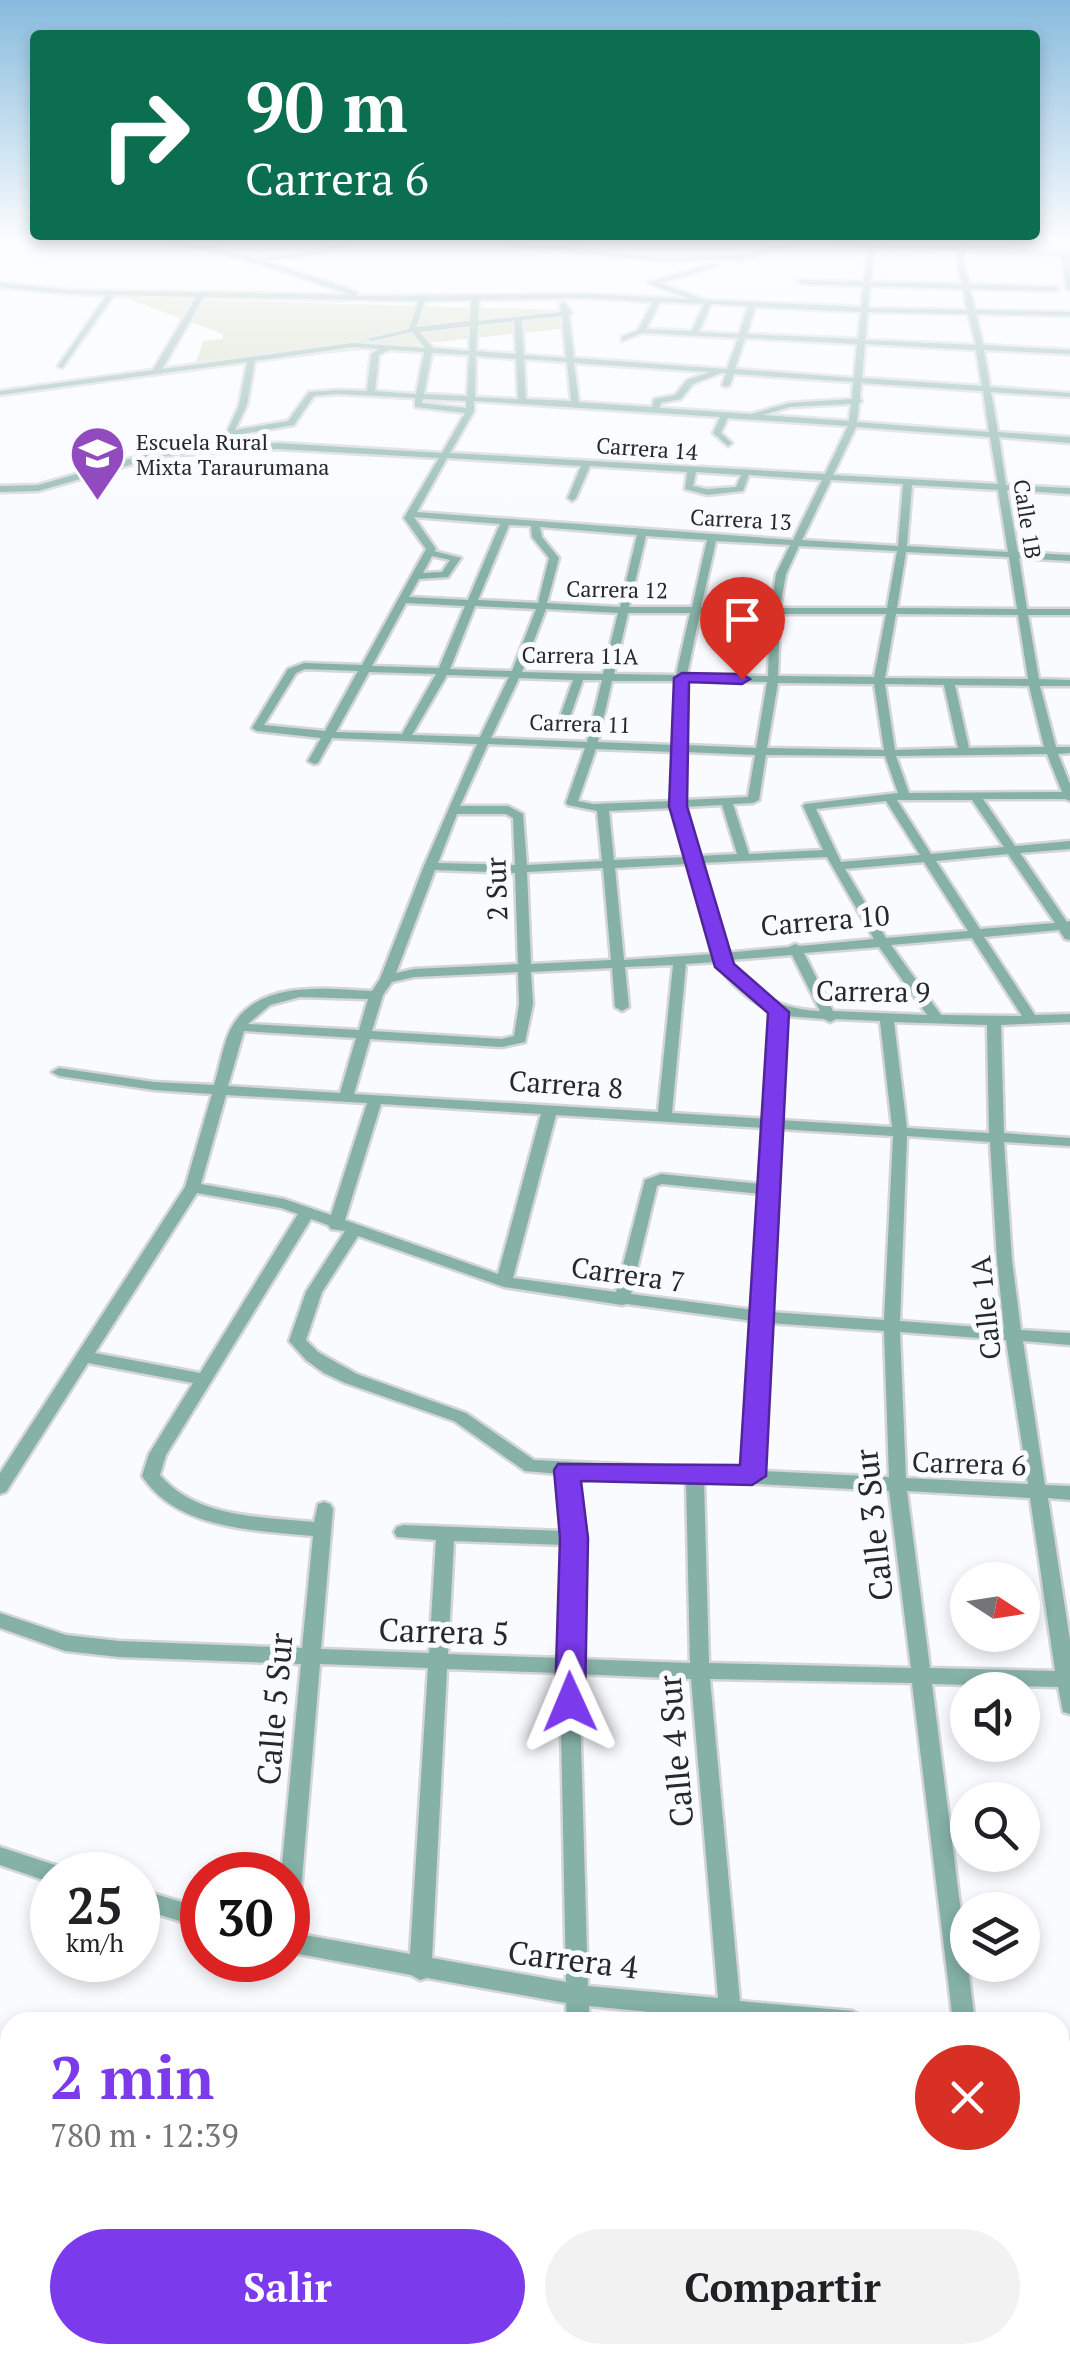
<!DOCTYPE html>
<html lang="es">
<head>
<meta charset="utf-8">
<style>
  :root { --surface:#fff; --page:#f2f2f2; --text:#202124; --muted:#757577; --accent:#7c3aed }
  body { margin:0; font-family:"PT Serif",serif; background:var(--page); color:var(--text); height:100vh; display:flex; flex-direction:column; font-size:38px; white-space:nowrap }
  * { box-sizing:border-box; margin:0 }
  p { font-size:32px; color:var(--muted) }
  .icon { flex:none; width:55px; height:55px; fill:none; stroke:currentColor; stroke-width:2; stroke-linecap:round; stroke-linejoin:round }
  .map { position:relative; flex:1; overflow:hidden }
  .side { position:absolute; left:0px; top:2012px; width:1070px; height:352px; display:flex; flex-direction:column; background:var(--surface); border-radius:30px 30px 0 0; box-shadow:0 5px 15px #0003 }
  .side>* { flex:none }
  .hud { position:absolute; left:30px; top:30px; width:1010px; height:210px; border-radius:10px; box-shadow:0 5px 15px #0003; background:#0b6e4f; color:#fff; overflow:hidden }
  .needle { width:65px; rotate:102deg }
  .tools { position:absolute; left:950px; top:1562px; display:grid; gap:20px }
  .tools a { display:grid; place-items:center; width:90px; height:90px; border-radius:50%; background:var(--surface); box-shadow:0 5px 15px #0003; font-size:50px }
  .speed { position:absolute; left:30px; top:1852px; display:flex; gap:20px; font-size:50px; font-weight:700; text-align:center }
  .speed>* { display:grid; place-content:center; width:130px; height:130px; border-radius:50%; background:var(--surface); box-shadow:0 5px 15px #0003; line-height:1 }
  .speed small { font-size:25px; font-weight:400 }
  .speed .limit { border:15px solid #d22; background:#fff; color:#111 }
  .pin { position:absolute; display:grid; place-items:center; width:85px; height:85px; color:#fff; margin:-102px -42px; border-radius:50% 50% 50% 0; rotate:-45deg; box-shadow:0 0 10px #0007 }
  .pin .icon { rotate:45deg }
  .me { position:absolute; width:110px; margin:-55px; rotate:359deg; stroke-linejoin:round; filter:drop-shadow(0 0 8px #0008) }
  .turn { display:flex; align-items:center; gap:35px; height:210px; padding:0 50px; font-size:45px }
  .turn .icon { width:130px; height:130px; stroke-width:2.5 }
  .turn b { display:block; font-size:70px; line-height:85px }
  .round { display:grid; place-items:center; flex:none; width:105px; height:105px; border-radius:52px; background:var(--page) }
  .head { display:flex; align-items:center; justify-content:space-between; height:170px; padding:0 50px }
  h1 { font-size:60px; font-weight:700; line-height:75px; color:var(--accent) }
  .cta { display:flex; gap:20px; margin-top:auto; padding:20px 50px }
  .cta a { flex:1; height:115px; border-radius:60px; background:var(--accent); color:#fff; font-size:40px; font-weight:700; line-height:115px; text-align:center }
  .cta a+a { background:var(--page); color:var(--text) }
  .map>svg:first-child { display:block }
</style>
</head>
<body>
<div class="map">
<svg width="1070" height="2364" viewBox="0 0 1070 2364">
  <rect width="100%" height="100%" fill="#f9fbff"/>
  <path fill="#d1d9b9" d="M125 298 568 310 569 328 194 368 203 341 222 339 223 334Z"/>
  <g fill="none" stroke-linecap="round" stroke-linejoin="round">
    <defs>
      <g id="street">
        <path d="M176 243H190L259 259 325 250 339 243H349L326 254 265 261 358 292 357 296 584 294 690 299 648 283 715 263 717 266 659 283 706 300 861 307 863 286 802 284 798 282 802 280 864 282 868 246 839 243 959 247V243H965V247L1061 252V248L1064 246 1070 252V290L1066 288 1062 256 965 251 964 267 969 284 1055 287 1059 289 1055 291 970 289 975 310 1070 312V316L976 314 983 345 1070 350V354L984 350 990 387 1070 393V397L991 392 998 432 1070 437V443L999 437 1006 485 1070 488V494L1007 490 1018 552 1070 555V561L1019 558 1027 609H1070V615H1028L1039 679 1070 680V686H1040L1056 747H1070V753L1058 754 1070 784V801L1065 799H983L1015 846 1070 841V849L1020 853 1067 922 1070 921V940L1065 939 1059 930 984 937 1035 1015 1070 1014V1022L1001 1025 1004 1133 1070 1138V1146L1004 1142 1012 1260 1021 1330 1070 1333V1345L1023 1341 1045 1485 1070 1486V1500L1048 1498 1070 1640V1714L1063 1712 1058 1687 932 1684 975 2022H953L912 1683 710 1679 740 2001 852 2011 860 2015 863 2022H720V2019L589 2006V2022H567L566 2003 427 1978 420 1980 411 1975 288 1952V1932L410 1954 428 1668 320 1664 299 1915 296 1922 288 1925V1875H281L301 1664 119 1657 65 1651 0 1628V1613L66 1635 119 1641 302 1648 313 1536C255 1530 177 1530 142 1476L149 1454 193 1383 88 1363 6 1492 0 1494V1473L185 1187 212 1094 154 1090 59 1076 52 1072 59 1068 154 1082 214 1085C220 1067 223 1041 233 1025 261 979 327 989 372 991L380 979 424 866 477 744 332 738 318 763 314 764 308 761 321 738 257 731 252 728 288 669 304 663 362 665 426 549 404 518 439 458 278 449 161 456 38 491 0 492V486L38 485 161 450 278 443 442 453 465 413 415 407V398L338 394 314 396 294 425 225 437 239 405 247 362 0 395V391L153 370 196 297 114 295 62 368 58 366 107 295 69 294 0 287V283L69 290 352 295 264 265ZM874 247 958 251V267L962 284 871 282ZM870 286 963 289 967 310 868 308ZM204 297 418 301 409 329 367 339 371 341 412 332 425 348 353 343 162 369ZM584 298 653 302 638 330 622 337V341L642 333 738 338 727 369 574 358 569 315 572 313 564 302 560 304 561 312 478 321 479 300ZM471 300 470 321 416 327 425 301ZM660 302 704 304 692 331 646 329ZM711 304 748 306 739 334 699 332ZM755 307 861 312 858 339 747 334ZM868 312 968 314 976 345 865 340ZM562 316 566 358 524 355 522 320ZM514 321 516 354 476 351 478 325ZM470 326 469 351 433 348 420 332ZM745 338 857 344 854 378 735 369ZM865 344 976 350 982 386 862 378ZM353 347 379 349 371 354 367 391 338 390 309 392 288 421 235 430 247 405 255 361ZM389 350 424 352 416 394 375 391 379 355ZM432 353 469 355 467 396 424 394ZM476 356 516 359 518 399 475 397ZM524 359 567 362 571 401 526 399ZM574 363 709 372 687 380 675 395 654 399 652 407 579 402ZM721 373H726L722 385 726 387 730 385 734 374 853 382 852 399 789 403 751 414 660 408 661 403 681 399 693 384ZM861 383 983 391 989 432 857 422 859 403 862 401 860 399ZM423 399 466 401V408L422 403ZM474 401 720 417 713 433 728 446 732 443 721 433 728 418 848 426 825 474 450 453 474 411ZM851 404 849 421 763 415 790 407ZM856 427 990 437 998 484 833 475ZM447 458 581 466 568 498 572 501 576 498 590 466 687 472 685 489 707 495 743 491 749 475 822 480 793 540 417 512ZM696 472 741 475 736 487 707 489 693 486ZM831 480 903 484 898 546 802 540ZM912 485 998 490 1008 552 907 546ZM414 517 500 524 468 600 409 597 419 579 448 577 461 558 434 551 436 549ZM509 525 531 526 532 537 549 558 538 603 478 600ZM540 527 637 535 620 607 547 603 559 558 542 537ZM646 536 707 540 692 607H629ZM716 541 790 545 776 574 771 608 701 607ZM799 546 897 551 887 608H780L786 574ZM906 552 1009 557 1017 609 897 608ZM432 556 450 560 442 572 423 573ZM406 603 465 606 439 668 372 666ZM475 606 536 609 512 671 450 669ZM546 609 618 613 603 674 522 672ZM628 613H690L676 675 614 674ZM700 613 770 614 768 676 687 675ZM780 614H886L874 677 778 676ZM896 614 1018 615 1028 679 885 678ZM305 669 358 671 325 731 264 725 296 673ZM369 672 436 674 402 734 336 732ZM447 675 509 677 480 737 412 735ZM519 678 573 680 561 714 566 717 571 714 583 680H602L587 742 491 738ZM612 681H676L674 745 598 742ZM686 681 767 682 756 748 685 745ZM778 683 874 684 884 750 767 748ZM885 684 944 685 958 748 895 750ZM955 685 1029 686 1044 747 969 748ZM488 744 585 748 566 803 568 805 597 811 602 861 527 865 523 814 508 806H460ZM596 749 674 752 672 801 593 804 578 801ZM685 752 755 755 748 797 684 800ZM1047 754 1062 792 909 793 896 756ZM766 755 885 756 898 793 805 804 803 806 823 850 749 854 733 804 753 803 759 800ZM897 800H972L1004 847 931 854ZM886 801 920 855 841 862 816 809ZM722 805 737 854 698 856 684 807ZM673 808 686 857 614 860 609 811ZM457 814H506L513 818 515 865 438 863ZM1008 854 1055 923 980 929 936 861ZM827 857 874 939 800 946 795 944 789 947 725 953 700 863ZM924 862 968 931 886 938 845 869ZM688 864 712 954 624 960 615 868ZM603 868 611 960 531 964 527 872ZM435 870 515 873 518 964 414 969 396 973ZM972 938 1022 1016 941 1015 891 945ZM879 947 927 1015 833 1011 804 953ZM792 955 820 1011C779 1009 752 995 729 960ZM716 962C730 984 749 1001 773 1012L766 1119 672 1113 686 964ZM673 965 658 1112 354 1094 370 1039 502 1047 525 1042 533 1004 531 972 612 968 615 1007 622 1011 629 1007 625 967ZM518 972 519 1004 514 1036 502 1039 372 1031 383 995 392 982 414 977ZM300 997 368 999 359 1030 248 1024 270 1005ZM786 1016 824 1019 830 1022 836 1019 880 1021 892 1127 780 1120ZM894 1022 987 1025 989 1133 907 1128ZM244 1031 356 1038 340 1093 228 1086ZM226 1095 367 1103 331 1215 284 1199 201 1184ZM381 1104 541 1114 498 1274 345 1220ZM556 1115 765 1128 761 1184 661 1174 645 1180 616 1292 513 1278ZM779 1129 893 1136 884 1320 770 1312 776 1193 779 1190 776 1187ZM907 1136 990 1142 997 1260 1004 1329 900 1321ZM662 1184 761 1194 754 1310 631 1294 657 1186ZM197 1193 281 1208 298 1214 200 1373 95 1353ZM311 1219 328 1225 331 1229 345 1231 306 1292 289 1341 306 1360 324 1373 345 1383 454 1421 525 1471 559 1474 564 1531 403 1525 397 1527 394 1532 397 1537 436 1540 429 1653 321 1649 333 1509 330 1504 324 1502 318 1504 314 1522C262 1517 196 1518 160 1475L166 1455ZM358 1236 504 1287 622 1305 627 1304 753 1321 744 1470 534 1460 466 1413 357 1374 318 1352 306 1340 322 1292ZM769 1323 884 1331 889 1477 761 1471ZM900 1332 1006 1340 1028 1484 906 1478ZM576 1475 686 1480 690 1663 579 1659 583 1538ZM704 1481 889 1491 911 1668 709 1663ZM907 1491 1030 1498 1055 1671 930 1668ZM454 1541 565 1545 560 1658 448 1654ZM447 1669 560 1673 566 1982 432 1958ZM579 1674 691 1679 718 1998 588 1986Z"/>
        <path d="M786 243H798L737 262 734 259 664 262 512 246 515 244 664 258 746 255Z"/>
        <path d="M0 1847 64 1868 68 1875H52V1883L0 1865Z"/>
        <path d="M138 1889 202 1908V1928L138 1908Z"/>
        <path d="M1060 2037 1070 2038V2060L1060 2059Z"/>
        <rect x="570" y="2355" width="26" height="9"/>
        <path d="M747 2355H773L774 2364H748Z"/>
        <path d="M970 2355H996L997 2364H971Z"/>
      </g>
    </defs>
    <use href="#street" stroke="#d3d5d8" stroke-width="5"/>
    <use href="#street" fill="#85b1a6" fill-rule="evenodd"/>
  </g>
  <linearGradient id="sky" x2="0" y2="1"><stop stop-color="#87bbdd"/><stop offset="0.42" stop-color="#fcfdff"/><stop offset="1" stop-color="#fcfdff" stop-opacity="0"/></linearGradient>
  <rect width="1070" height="574" fill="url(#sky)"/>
  <path fill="#7c3aed" stroke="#51269a" stroke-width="2.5" d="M682 673 742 674 750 679 742 684 689 682 687 806 734 964 789 1012 766 1476 752 1485 581 1481 588 1538 585 1702 581 1710 570 1714 560 1710 555 1702 560 1538 554 1470 558 1464 740 1465 768 1013 715 967 669 806 674 678Z"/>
  <defs>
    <symbol id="school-pin" viewBox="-11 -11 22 30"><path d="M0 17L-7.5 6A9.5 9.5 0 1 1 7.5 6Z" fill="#924bbe" stroke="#f9fbff"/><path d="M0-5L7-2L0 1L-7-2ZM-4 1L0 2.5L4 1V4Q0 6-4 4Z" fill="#fff"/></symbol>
  </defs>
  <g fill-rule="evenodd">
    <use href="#school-pin" x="66" y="422" width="63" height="86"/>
  </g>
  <g text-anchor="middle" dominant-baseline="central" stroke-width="10" stroke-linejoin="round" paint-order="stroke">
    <g font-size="22" fill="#272829" stroke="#f9fbff" text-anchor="start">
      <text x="136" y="441">Escuela Rural<tspan x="136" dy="25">Mixta Taraurumana</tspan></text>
    </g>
    <g font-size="22" fill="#272829" stroke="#f9fbff">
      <text transform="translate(647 448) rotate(4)">Carrera 14</text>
      <text transform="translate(741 519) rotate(3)">Carrera 13</text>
      <text transform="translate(1028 519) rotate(81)">Calle 1B</text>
      <text transform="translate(617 589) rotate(1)">Carrera 12</text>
      <text transform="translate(580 655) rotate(1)">Carrera 11A</text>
      <text transform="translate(580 723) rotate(2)">Carrera 11</text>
    </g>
    <g font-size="28" fill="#272829" stroke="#f9fbff">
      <text transform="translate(496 889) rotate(-92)">2 Sur</text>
      <text transform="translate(825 920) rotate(-5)">Carrera 10</text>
      <text transform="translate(873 991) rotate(1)">Carrera 9</text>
      <text transform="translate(566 1084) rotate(4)">Carrera 8</text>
      <text transform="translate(628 1274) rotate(8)">Carrera 7</text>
      <text transform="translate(985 1308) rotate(-96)">Calle 1A</text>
      <text transform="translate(969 1463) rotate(2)">Carrera 6</text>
    </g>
    <g font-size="32" fill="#272829" stroke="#f9fbff">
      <text transform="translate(873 1525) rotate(-96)">Calle 3 Sur</text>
      <text transform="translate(444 1631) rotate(2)">Carrera 5</text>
      <text transform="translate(274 1709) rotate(-85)">Calle 5 Sur</text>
      <text transform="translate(675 1751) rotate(-95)">Calle 4 Sur</text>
      <text transform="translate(573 1959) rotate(7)">Carrera 4</text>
    </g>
  </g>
</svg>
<div class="tools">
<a><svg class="needle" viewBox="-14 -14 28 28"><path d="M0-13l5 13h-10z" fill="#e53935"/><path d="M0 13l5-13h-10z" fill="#757577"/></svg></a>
<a><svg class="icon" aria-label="sound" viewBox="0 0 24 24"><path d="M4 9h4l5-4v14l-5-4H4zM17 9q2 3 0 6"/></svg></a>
<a><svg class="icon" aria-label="search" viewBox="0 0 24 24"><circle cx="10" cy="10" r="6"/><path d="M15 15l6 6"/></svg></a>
<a><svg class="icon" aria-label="layers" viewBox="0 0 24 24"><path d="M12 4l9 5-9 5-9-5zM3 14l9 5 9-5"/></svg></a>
</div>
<div class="speed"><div>25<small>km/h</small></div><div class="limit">30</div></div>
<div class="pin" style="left:742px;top:679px;background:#d93025"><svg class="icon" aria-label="arrive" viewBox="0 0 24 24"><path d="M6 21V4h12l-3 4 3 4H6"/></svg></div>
<svg class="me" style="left:570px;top:1702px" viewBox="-20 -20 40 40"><path d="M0-17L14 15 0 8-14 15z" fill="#7c3aed" stroke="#fff" stroke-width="4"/></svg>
<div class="hud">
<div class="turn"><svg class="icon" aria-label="right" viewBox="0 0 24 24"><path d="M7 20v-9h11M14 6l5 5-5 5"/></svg><div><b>90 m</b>Carrera 6</div></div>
</div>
<section class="side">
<div class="head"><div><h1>2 min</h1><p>780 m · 12:39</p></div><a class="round" style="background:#d93025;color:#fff"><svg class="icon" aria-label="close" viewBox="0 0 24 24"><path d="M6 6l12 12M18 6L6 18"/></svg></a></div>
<div class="cta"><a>Salir</a><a>Compartir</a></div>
</section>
</div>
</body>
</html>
